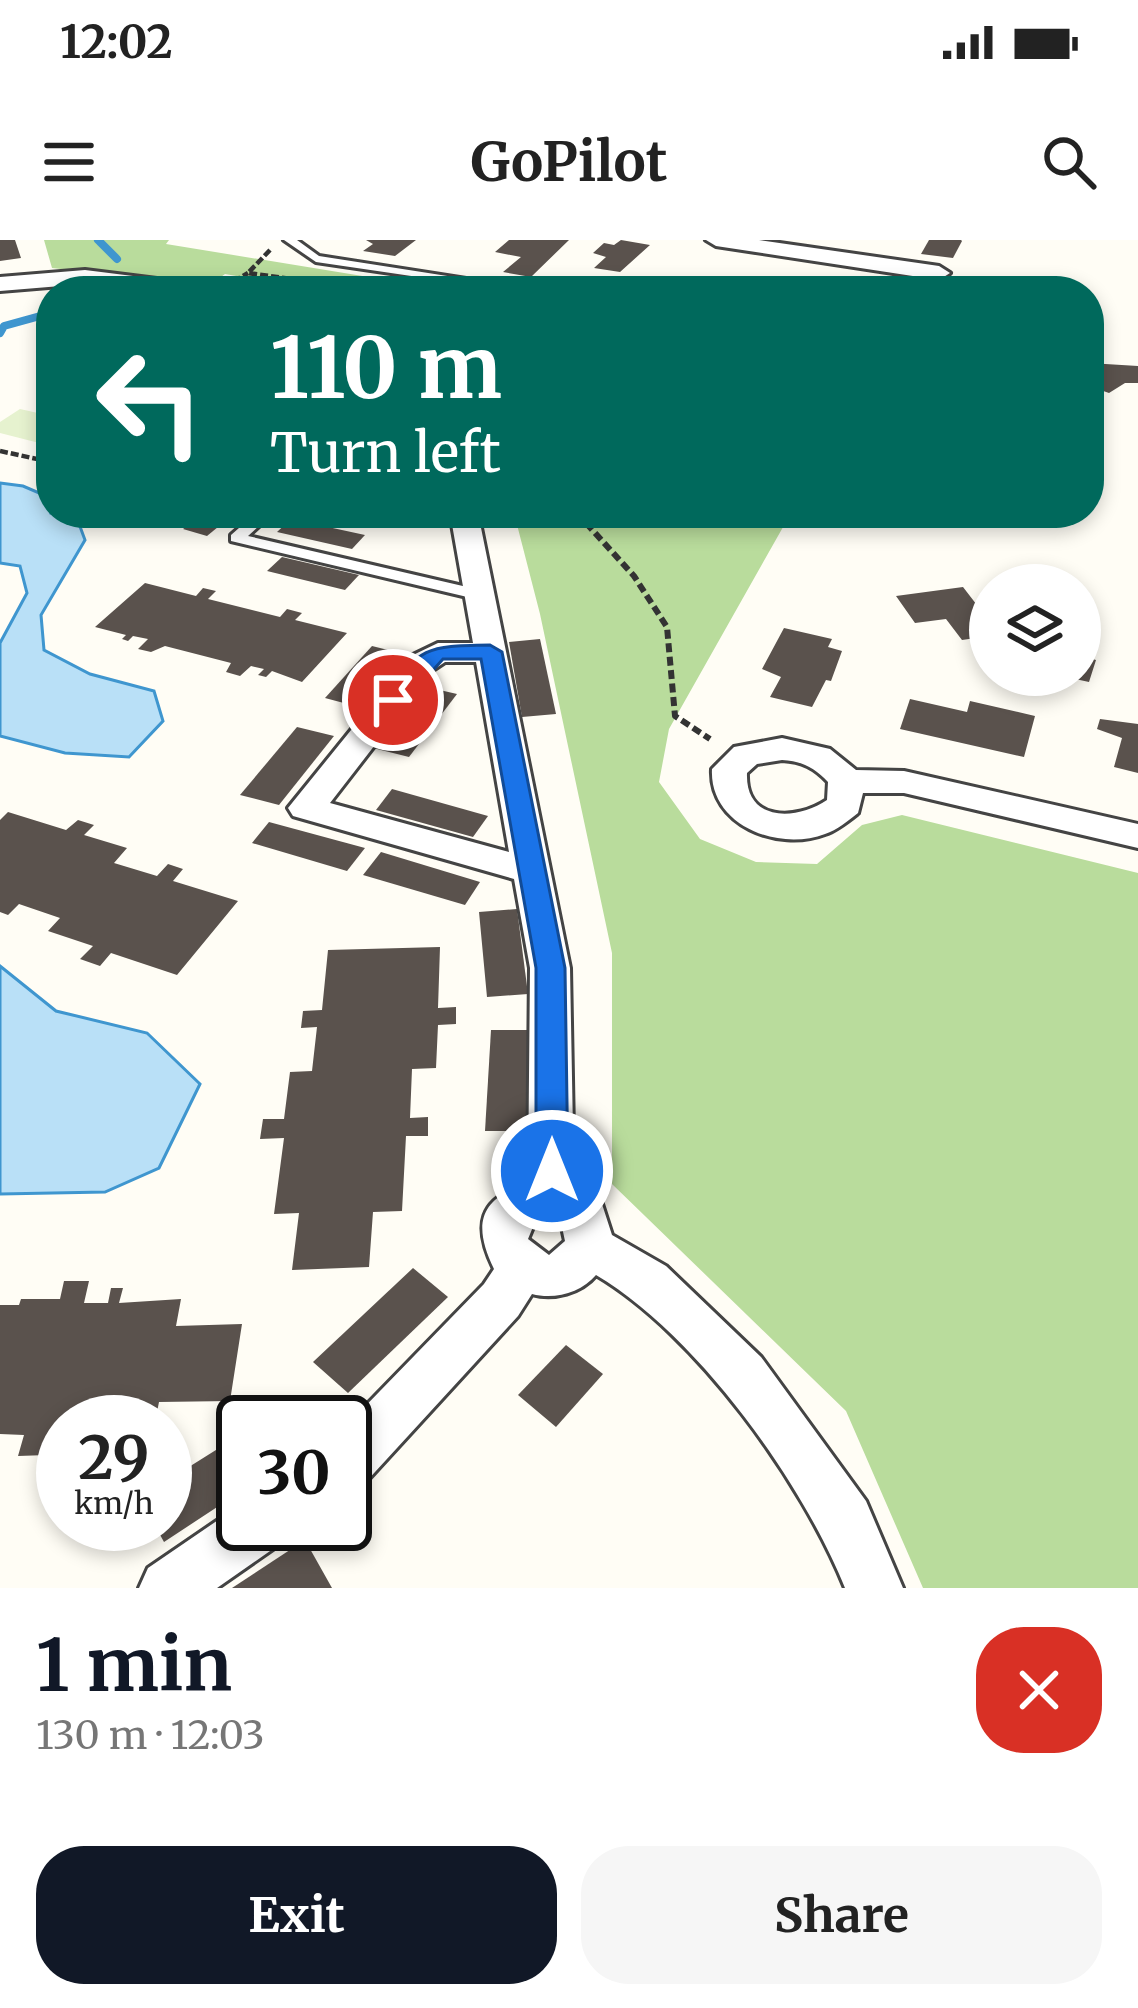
<!DOCTYPE html>
<html lang="en">
<head>
<meta charset="utf-8">
<style>
  :root { --surface:#fff; --page:#f6f6f6; --text:#222; --muted:#767676; --accent:#111827 }
  body { margin:0; font-family:Merriweather,serif; background:var(--page); color:var(--text); height:100vh; display:flex; flex-direction:column; font-size:45px; white-space:nowrap }
  * { box-sizing:border-box; margin:0 }
  p { font-size:39px; color:var(--muted) }
  .icon { flex:none; width:66px; height:66px; fill:none; stroke:currentColor; stroke-width:2; stroke-linecap:round; stroke-linejoin:round }
  .map { position:relative; height:1348px; overflow:hidden }
  .drawer { display:flex; flex-direction:column; background:var(--surface); flex:1 }
  .drawer>* { flex:none }
  .guide { position:absolute; left:36px; top:36px; width:1068px; height:252px; border-radius:48px; box-shadow:0 6px 18px #0003; background:#00695c; color:#fff; overflow:hidden }
  .tools { position:absolute; left:969px; top:324px; display:grid; gap:24px }
  .tools a { display:grid; place-items:center; width:132px; height:132px; border-radius:50%; background:var(--surface); box-shadow:0 6px 18px #0003; font-size:60px }
  .speed { position:absolute; left:36px; top:1155px; display:flex; gap:24px; font-size:60px; font-weight:700; text-align:center }
  .speed>* { display:grid; place-content:center; width:156px; height:156px; border-radius:50%; background:var(--surface); box-shadow:0 6px 18px #0003; line-height:1 }
  .speed small { font-size:30px; font-weight:400 }
  .speed .limit { border:6px solid #111; border-radius:18px; background:#fff; color:#111 }
  .pin { position:absolute; display:grid; place-items:center; width:102px; height:102px; color:#fff; margin:-51px; border:6px solid #fff; border-radius:50%; box-shadow:0 3px 12px #0007 }
  .me { position:absolute; width:132px; margin:-66px; rotate:0deg; stroke-linejoin:round; filter:drop-shadow(0 0 9px #0008) }
  .turn { display:flex; align-items:center; gap:42px; height:252px; padding:0 36px; font-size:54px }
  .turn .icon { width:156px; height:156px; stroke-width:2.5 }
  .turn b { display:block; font-size:84px; line-height:102px }
  .round { display:grid; place-items:center; flex:none; width:126px; height:126px; border-radius:48px; background:var(--page) }
  .headline { display:flex; align-items:center; justify-content:space-between; height:204px; padding:0 36px }
  h1 { font-size:72px; font-weight:700; line-height:90px; color:var(--accent) }
  .action { display:flex; gap:24px; margin-top:auto; padding:24px 36px }
  .action a { flex:1; height:138px; border-radius:48px; background:var(--accent); color:#fff; font-size:48px; font-weight:700; line-height:138px; text-align:center }
  .action a+a { background:var(--page); color:var(--text) }
  .status { display:flex; justify-content:space-between; align-items:center; height:84px; padding:0 60px; background:var(--surface); direction:ltr }
  .status svg { height:33px; fill:currentColor }
  header { display:flex; justify-content:space-between; align-items:center; height:156px; padding:0 36px; background:var(--surface); font-size:54px; font-weight:700 }
  .map>svg:first-child { display:block }
</style>
</head>
<body>
<div class="status"><b>12:02</b><svg viewBox="0 0 49 12"><path d="M0 12V9h3v3zM5 12V6h3v6zM10 12V3h3v9zM15 12V0h3v12zM26 1h20v11H26zM47 4h2v5h-2z"/></svg></div>
<header><svg class="icon" aria-label="menu" viewBox="0 0 24 24"><path d="M4 6h16M4 12h16M4 18h16"/></svg>GoPilot<svg class="icon" aria-label="search" viewBox="0 0 24 24"><circle cx="10" cy="10" r="6"/><path d="M15 15l6 6"/></svg></header>
<div class="map">
<svg width="1138" height="1348" viewBox="0 0 1138 1348">
  <rect width="100%" height="100%" fill="#fffdf5"/>
  <g fill="#b9dc9c">
    <path d="M44 0H169L166 4 454 51H322L225 34 207 47 52 28Z"/>
    <path d="M514 273H791L669 489 659 542 700 599 756 622 817 624 862 585 902 575 1138 633V1348H923L846 1171 612 944V713L540 374Z"/>
  </g>
  <path fill="#e6f2cf" d="M20 169 51 176V206L0 193V182Z"/>
  <g fill="#b9e0f7" stroke="#3f96cf" stroke-width="3">
    <path d="M0 243 23 246 51 258V273H75L85 300 41 375 44 410 90 434 154 451 163 481 129 517 65 513 0 496V403L27 353 20 326 0 323Z"/>
    <path d="M0 726 56 771 147 793 200 844 159 928 105 952 0 954Z"/>
  </g>
  <g fill="none" stroke-linecap="round" stroke-linejoin="round">
    <g stroke="#3f96cf" stroke-width="8">
      <path d="M98 0 117 19"/>
      <path d="M0 93 4 86 51 73"/>
    </g>
  </g>
  <g fill="#5a524d">
    <path d="M0 0H15L21 18 0 21Z"/>
    <path d="M366 0H416L395 16 363 11 373 4Z"/>
    <path d="M509 0H569L531 37 503 32 521 17 495 12Z"/>
    <path d="M621 0 650 5 620 32 594 28 606 17 593 13 604 3 614 5Z"/>
    <path d="M929 0H961L962 1 953 18 921 14Z"/>
    <path d="M235 41 282 49V51L223 49Z"/>
    <path d="M1089 123 1138 126V143H1125L1109 153 1089 146Z"/>
    <path d="M203 273H235L207 296 183 289Z"/>
    <path d="M291 279 365 295 352 309 277 292Z"/>
    <path d="M282 317 359 335 345 350 267 331Z"/>
    <path d="M145 343 196 356 203 348 216 351 208 359 280 377 287 369 302 373 295 380 347 393 302 442 272 431 266 437 258 435 264 429 251 426 240 436 226 432 231 423 165 406 151 412 138 409 148 399 133 396 128 401 122 399 126 395 95 387Z"/>
    <path d="M963 347 990 382V396L962 400 946 379 915 383 896 356Z"/>
    <path d="M784 388 832 399 828 407 842 411 831 441 826 440 812 467 770 457 781 437 762 429Z"/>
    <path d="M1080 395 1093 398 1085 417 1096 420 1089 442 1066 437 1080 435Z"/>
    <path d="M540 399 556 474 522 477 509 402Z"/>
    <path d="M372 406 400 413 355 466 325 458Z"/>
    <path d="M418 445 457 454 409 517 369 507Z"/>
    <path d="M910 459 967 472 970 461 1035 476 1024 517 900 489Z"/>
    <path d="M1100 479 1138 484V533L1114 527 1122 498 1097 489Z"/>
    <path d="M297 487 334 496 279 565 240 555Z"/>
    <path d="M392 549 488 576 473 597 376 570Z"/>
    <path d="M8 572 66 590 78 580 94 585 84 595 127 608 114 623 157 636 168 624 183 629 173 641 238 661 177 735 111 713 100 726 80 719 93 706 48 691 60 678 19 664 8 675 0 672V580Z"/>
    <path d="M269 582 365 608 347 631 252 603Z"/>
    <path d="M381 612 480 642 465 665 363 635Z"/>
    <path d="M517 669 528 754 487 757 479 672Z"/>
    <path d="M440 707 438 768 456 767V784L438 785 436 828 412 829 410 878 428 877V896H406L402 971 373 972 369 1027 292 1030 299 973 274 974 284 898 260 899 263 879H284L290 832 312 831 317 787 301 788 303 771 322 770 328 710Z"/>
    <path d="M491 790H531L529 891H485Z"/>
    <path d="M413 1028 448 1057 348 1153 313 1122Z"/>
    <path d="M64 1041H89L84 1063H108L111 1048H123L119 1063 181 1059 176 1086 242 1084 230 1161 159 1162 155 1182H63V1190H54L47 1215 18 1216 24 1195 0 1194V1065H19L21 1059H60Z"/>
    <path d="M566 1105 603 1134 556 1187 518 1155Z"/>
    <path d="M243 1193V1250L164 1302 154 1284H165V1242Z"/>
    <path d="M305 1300 332 1348H232Z"/>
  </g>
  <g fill="none" stroke-linecap="round" stroke-linejoin="round">
    <defs>
      <g id="service">
        <path d="M284 0H297L319 16 544 51H513L316 22Z"/>
        <path d="M256 273H273L248 296 480 350 488 355 480 360 231 301V295Z"/>
      </g>
      <g id="minor">
        <path d="M706 0H759L939 26 950 33 939 40 716 6Z"/>
        <path d="M85 30 197 44 208 51H144L85 44 0 51V37Z"/>
        <path d="M450 273H478L570 728 574 947 601 961 612 995 666 1026 761 1117 866 1261 903 1348H845C802 1241 696 1094 596 1035 581 1053 554 1060 532 1054L518 1076 364 1244 345 1251V1187L484 1044 494 1029C473 986 478 958 528 944L530 728 514 639 293 576 288 568 411 416 438 403H473ZM445 422H476L509 612 330 563 433 430ZM547 979 562 987 565 1001 549 1015 528 999 535 982Z"/>
        <path d="M782 498 830 509 856 530 904 531 1138 584V608L904 553H863L858 573C848 581 837 590 825 594 778 612 709 585 712 529L734 507ZM782 520C802 521 815 528 828 542L827 560C796 581 745 582 747 533L757 524Z"/>
        <path d="M243 1263V1284H288L280 1304 217 1348H139L148 1328Z"/>
      </g>
    </defs>
    <use href="#service" stroke="#444" stroke-width="6"/>
    <use href="#minor" stroke="#444" stroke-width="6"/>
    <g stroke="#333" stroke-width="4.5" stroke-dasharray="8 3" stroke-linecap="butt">
      <path d="M270 10 248 33 298 40"/>
      <path d="M224 47 248 33"/>
      <path d="M0 211 51 222"/>
    </g>
    <g stroke="#333" stroke-width="6" stroke-dasharray="9 4.5" stroke-linecap="butt">
      <path d="M43 220 51 222"/>
      <path d="M136 273 178 283 190 273"/>
      <path d="M577 273 634 336 667 387 675 476 710 499"/>
    </g>
    <use href="#service" fill="#fff" fill-rule="evenodd"/>
    <use href="#minor" fill="#fff" fill-rule="evenodd"/>
  </g>
  <path fill="#1a73e8" stroke="#114b97" stroke-width="3" d="M490 405 502 412 565 728 568 931 563 941 552 945 541 941 536 931V728L481 419H443L402 465H385L382 460C421 406 425 406 490 405Z"/>
</svg>
<div class="tools">
<a><svg class="icon" aria-label="layers" viewBox="0 0 24 24"><path d="M12 4l9 5-9 5-9-5zM3 14l9 5 9-5"/></svg></a>
</div>
<div class="speed"><div>29<small>km/h</small></div><div class="limit">30</div></div>
<div class="pin" style="left:393px;top:460px;background:#d93025"><svg class="icon" aria-label="arrive" viewBox="0 0 24 24"><path d="M6 21V4h12l-3 4 3 4H6"/></svg></div>
<svg class="me" style="left:552px;top:931px" viewBox="-20 -20 40 40"><circle r="17" fill="#1a73e8" stroke="#fff" stroke-width="3"/><path d="M0-11L8 9 0 5-8 9z" fill="#fff"/></svg>
<div class="guide">
<div class="turn"><svg class="icon" aria-label="left" viewBox="0 0 24 24"><path d="M17 20v-9H6M10 6l-5 5 5 5"/></svg><div><b>110 m</b>Turn left</div></div>
</div>
</div>
<section class="drawer">
<div class="headline"><div><h1>1 min</h1><p>130 m · 12:03</p></div><a class="round" style="background:#d93025;color:#fff"><svg class="icon" aria-label="close" viewBox="0 0 24 24"><path d="M6 6l12 12M18 6L6 18"/></svg></a></div>
<div class="action"><a>Exit</a><a>Share</a></div>
</section>
</body>
</html>
